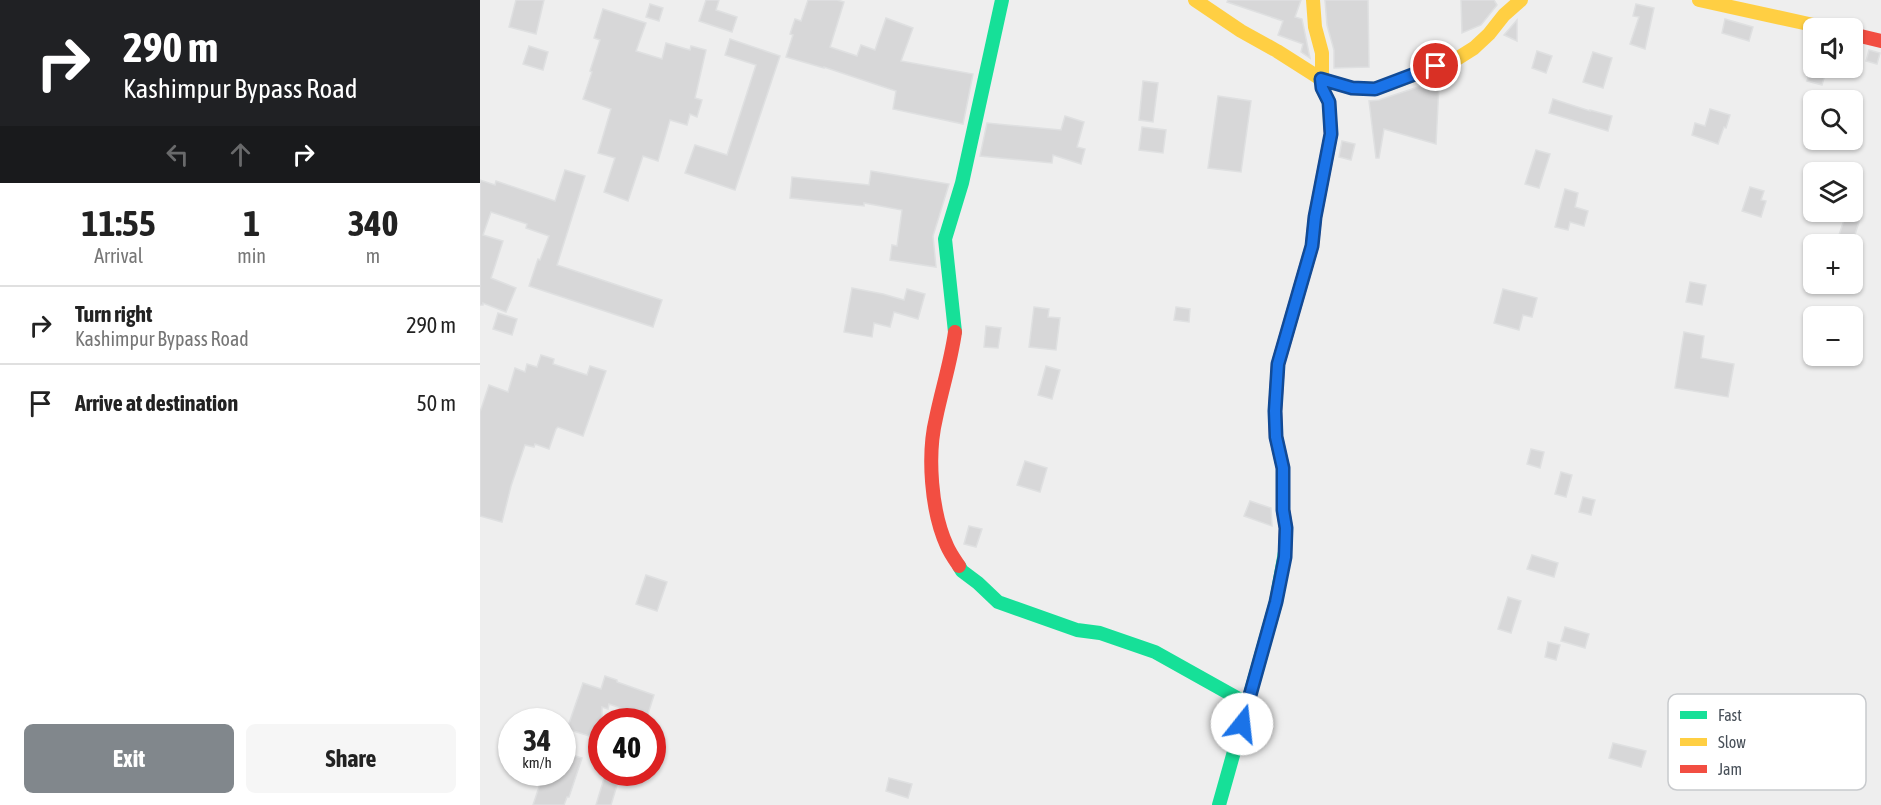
<!DOCTYPE html>
<html lang="en">
<head>
<meta charset="utf-8">
<style>
  :root { --surface:#fff; --page:#f6f6f6; --text:#222; --muted:#767676; --line:#e0e0e0; --accent:#81878c }
  body { margin:0; font-family:"Asap Condensed",sans-serif; background:var(--page); color:var(--text); height:100vh; display:flex; flex-direction:column; font-size:22px; white-space:nowrap }
  * { box-sizing:border-box; margin:0 }
  p { font-size:20px; color:var(--muted) }
  .icon { flex:none; width:33px; height:33px; fill:none; stroke:currentColor; stroke-width:2; stroke-linecap:round; stroke-linejoin:round }
  .map { position:relative; flex:1; overflow:hidden }
  .details { display:flex; flex-direction:column; background:var(--surface); width:480px }
  .details>* { flex:none }
  .guide { background:#202124; color:#fff; overflow:hidden }
  .buttons { position:absolute; left:1323px; top:18px; display:grid; gap:12px }
  .buttons a { display:grid; place-items:center; width:60px; height:60px; border-radius:9px; background:var(--surface); box-shadow:0 2px 4px #0004; font-size:30px }
  .speed { position:absolute; left:18px; top:708px; display:flex; gap:12px; font-size:30px; font-weight:700; text-align:center }
  .speed>* { display:grid; place-content:center; width:78px; height:78px; border-radius:50%; background:var(--surface); box-shadow:0 2px 4px #0004; line-height:1 }
  .speed small { font-size:15px; font-weight:400 }
  .speed .limit { border:9px solid #d22; background:#fff; color:#111 }
  .pin { position:absolute; display:grid; place-items:center; width:51px; height:51px; color:#fff; margin:-26px; border:3px solid #fff; border-radius:50%; box-shadow:0 2px 6px #0007 }
  .me { position:absolute; width:66px; margin:-33px; rotate:16deg; stroke-linejoin:round; filter:drop-shadow(0 0 4px #0008) }
  .turn { display:flex; align-items:center; gap:21px; height:126px; padding:0 24px; font-size:27px }
  .turn .icon { width:78px; height:78px; stroke-width:2.5 }
  .turn b { display:block; font-size:42px; line-height:51px }
  .lanes { display:flex; align-items:center; height:57px; padding:0 24px; background:#0003; justify-content:center; gap:30px; direction:ltr }
  .lanes .off { opacity:.35 }
  .eta { display:flex; justify-content:space-evenly; align-items:center; height:102px; text-align:center }
  .eta b { font-size:36px; font-weight:700; line-height:42px }
  .action { display:flex; gap:12px; margin-top:auto; padding:12px 24px }
  .action a { flex:1; height:69px; border-radius:9px; background:var(--accent); color:#fff; font-size:24px; font-weight:700; line-height:69px; text-align:center }
  .action a+a { background:var(--page); color:var(--text) }
  ul { padding:0; list-style:none }
  li { display:flex; align-items:center; gap:18px; height:78px; padding:0 24px; border-top:2px solid var(--line) }
  li div { flex:1 }
  li b { display:block; font-size:22px }
  li em { font-style:normal }
  main { display:flex; flex:1; min-height:0 }
  .map>svg:first-child { display:block }
</style>
</head>
<body>
<main>
<section class="details">
<div class="guide">
<div class="turn"><svg class="icon" aria-label="right" viewBox="0 0 24 24"><path d="M7 20v-9h11M14 6l5 5-5 5"/></svg><div><b>290 m</b>Kashimpur Bypass Road</div></div>
<div class="lanes"><svg class="icon off" aria-label="left" viewBox="0 0 24 24"><path d="M17 20v-9H6M10 6l-5 5 5 5"/></svg><svg class="icon off" aria-label="ahead" viewBox="0 0 24 24"><path d="M12 20V5M6 11l6-6 6 6"/></svg><svg class="icon" aria-label="right" viewBox="0 0 24 24"><path d="M7 20v-9h11M14 6l5 5-5 5"/></svg></div>
</div>
<div class="eta">
<div><b>11:55</b><p>Arrival</p></div>
<div><b>1</b><p>min</p></div>
<div><b>340</b><p>m</p></div>
</div>
<ul>
<li><svg class="icon" aria-label="right" viewBox="0 0 24 24"><path d="M7 20v-9h11M14 6l5 5-5 5"/></svg><div><b>Turn right</b><p>Kashimpur Bypass Road</p></div><em>290 m</em></li>
<li><svg class="icon" aria-label="arrive" viewBox="0 0 24 24"><path d="M6 21V4h12l-3 4 3 4H6"/></svg><div><b>Arrive at destination</b></div><em>50 m</em></li>
</ul>
<div class="action"><a>Exit</a><a>Share</a></div>
</section>
<div class="map">
<svg width="1401" height="805" viewBox="0 0 1401 805">
  <rect width="100%" height="100%" fill="#eee"/>
  <g fill="#d7d7d8" stroke="#dfe0e1" stroke-width="1.5">
    <path d="M36 0H64L56 34 29 27Z"/>
    <path d="M226 0H239L236 10 257 17 252 32 219 21Z"/>
    <path d="M328 0H357L364 2 350 47 377 56 381 45 395 50 406 18 433 28 421 61 493 74 483 124 413 109 416 91 344 67V68L306 57 313 35 310 34 315 19 321 21Z"/>
    <path d="M748 0H821L815 17 822 19 830 58 821 52 823 44 798 35 803 21 747 2Z"/>
    <path d="M845 0H888L889 67 854 68V50L847 25Z"/>
    <path d="M981 0H1014L1017 5 1001 25 982 33Z"/>
    <path d="M170 4 183 8 179 21 166 17Z"/>
    <path d="M1156 4 1174 8 1165 49 1150 44 1159 17 1153 16Z"/>
    <path d="M123 9 166 23 156 51 182 59 186 43 210 50 211 46 226 50 215 98 222 100 217 117 210 114 207 125 190 120 178 161 163 156 148 201 124 192 135 158 118 153 131 109 103 99 112 72 110 71 120 40 114 38Z"/>
    <path d="M1245 19 1273 27 1269 41 1242 33Z"/>
    <path d="M1037 20V41L1024 35Z"/>
    <path d="M250 39 300 56 255 190 205 173 215 145 247 155 276 65 245 55Z"/>
    <path d="M49 46 68 52 63 70 43 64Z"/>
    <path d="M1389 50 1400 53 1397 64 1386 61Z"/>
    <path d="M1057 51 1072 56 1066 73 1052 68Z"/>
    <path d="M1113 52 1132 58 1123 88 1103 82Z"/>
    <path d="M1332 66 1346 71 1342 85 1327 81Z"/>
    <path d="M663 81 678 83 673 122 659 120Z"/>
    <path d="M959 84 956 144 904 129 899 158H896L889 101 899 100 938 87Z"/>
    <path d="M738 96 771 101 761 172 728 168Z"/>
    <path d="M1073 99 1110 111V110L1132 116 1128 131 1069 113Z"/>
    <path d="M1230 109 1250 115 1246 128 1244 127 1238 144 1212 135 1215 123 1225 126Z"/>
    <path d="M585 116 604 122 597 147 605 149 601 164 573 155 572 163 500 156 507 123 581 130Z"/>
    <path d="M662 127 686 130 683 153 659 150Z"/>
    <path d="M862 141 875 144 871 160 859 157Z"/>
    <path d="M1056 150 1070 154 1059 188 1045 184Z"/>
    <path d="M85 170 105 176 77 265 182 300 173 327 49 286 58 259 60 260 69 236 46 228 47 224 11 212 3 235 23 241 11 278 36 288 26 312 3 303V305H0V180L15 185 16 181 75 201Z"/>
    <path d="M391 171 469 184 453 236 456 267 410 260 412 245 417 246 422 210 384 203V206L310 198 312 177 389 185Z"/>
    <path d="M1270 187 1284 191 1281 200 1286 201 1281 217 1262 211Z"/>
    <path d="M1085 189 1098 193 1095 207 1108 211 1104 226 1090 222 1088 230 1075 227Z"/>
    <path d="M1365 217 1379 222 1372 244H1356Z"/>
    <path d="M1210 282 1226 285 1222 305 1206 302Z"/>
    <path d="M372 288 403 294 424 300 427 289 445 294 438 319 414 312 410 327 394 323 392 337 364 332Z"/>
    <path d="M1023 289 1057 298 1052 317 1043 315 1039 330 1014 323Z"/>
    <path d="M554 307 569 309 568 317 580 318 576 350 549 347Z"/>
    <path d="M696 307 710 309 709 322 694 320Z"/>
    <path d="M18 313 37 319 32 335 13 329Z"/>
    <path d="M506 326 521 328 518 348 504 347Z"/>
    <path d="M1204 332 1224 336 1221 358 1254 364 1248 397 1195 388Z"/>
    <path d="M61 355 74 359 73 364 107 375 110 366 126 371 103 436 78 427 76 429 69 449 55 444 54 447 45 445 31 486 22 522 0 516V412L9 385 28 392 35 368 45 372 47 364 57 367Z"/>
    <path d="M566 366 580 370 572 399 558 395Z"/>
    <path d="M1051 449 1064 452 1060 468 1047 464Z"/>
    <path d="M545 461 567 468 560 492 537 485Z"/>
    <path d="M1081 472 1092 475 1086 497 1075 494Z"/>
    <path d="M1103 497 1115 500 1111 515 1099 512Z"/>
    <path d="M770 501 791 508 792 526 764 516Z"/>
    <path d="M489 526 502 529 496 547 484 544Z"/>
    <path d="M1052 555 1078 563 1074 577 1047 569Z"/>
    <path d="M166 575 187 582 177 611 156 604Z"/>
    <path d="M1028 597 1041 601 1031 633 1018 629Z"/>
    <path d="M1085 627 1109 634 1105 648 1081 641Z"/>
    <path d="M1068 642 1080 645 1076 660 1065 657Z"/>
    <path d="M125 676 137 680V682L174 695 167 717 129 704 128 709 122 707V740L87 729 103 683 121 689Z"/>
    <path d="M1133 743 1166 751 1161 767 1129 758Z"/>
    <path d="M82 752 102 758 89 797H87L84 805H53L64 772H82Z"/>
    <path d="M126 772H141L131 805H116Z"/>
    <path d="M409 778 432 784 428 798 406 791Z"/>
  </g>
  <g fill="none" stroke-linecap="round" stroke-linejoin="round">
    <g stroke="#16e098" stroke-width="14">
      <path d="M475 332 465 239 482 183 522 0"/>
      <path d="M479 566 482 571 498 583 518 602 597 630 620 633 675 652 768 704"/>
      <path d="M739 805 796 602 805 552"/>
    </g>
    <g stroke="#ffcf43" stroke-width="14">
      <path d="M715 0 761 31 797 51 841 79 872 88 895 89 975 60 994 48 1009 34 1024 15 1041 0"/>
      <path d="M833 0 835 27 842 53V88L849 102 850 121"/>
      <path d="M1219 0 1347 28"/>
    </g>
    <g stroke="#f24e42" stroke-width="14">
      <path d="M1372 34 1401 41"/>
      <path d="M475 332C471 361 462 389 456 418 447 455 451 511 467 546 470 553 475 560 479 566"/>
      <path d="M805 552 806 528 803 510V468L796 437 795 411 798 364 832 246 835 217 851 134 850 121"/>
    </g>
  </g>
  <g fill="none" stroke-linecap="round" stroke-linejoin="round">
    <defs>
      <path id="route" d="M762 724 796 602 805 557 806 528 803 510V468L796 437 795 411 798 364 832 246 835 217 851 134 849 102 842 88 841 79 872 88 895 89 956 66"/>
    </defs>
    <use href="#route" stroke="#114b97" stroke-width="15"/>
    <use href="#route" stroke="#1a73e8" stroke-width="10"/>
  </g>
  <rect x="1188" y="694" width="198" height="96" rx="9" fill="#fff" stroke="#c8cacd" stroke-width="1.5"/>
  <rect x="1200" y="711" width="27" height="8" fill="#16e098"/>
  <rect x="1200" y="738" width="27" height="8" fill="#ffcf43"/>
  <rect x="1200" y="765" width="27" height="8" fill="#f24e42"/>
  <g font-size="16" fill="#474f58">
    <text x="1238" y="721">Fast</text>
    <text x="1238" y="748">Slow</text>
    <text x="1238" y="775">Jam</text>
  </g>
</svg>
<div class="buttons">
<a><svg class="icon" aria-label="sound" viewBox="0 0 24 24"><path d="M4 9h4l5-4v14l-5-4H4zM17 9q2 3 0 6"/></svg></a>
<a><svg class="icon" aria-label="search" viewBox="0 0 24 24"><circle cx="10" cy="10" r="6"/><path d="M15 15l6 6"/></svg></a>
<a><svg class="icon" aria-label="layers" viewBox="0 0 24 24"><path d="M12 4l9 5-9 5-9-5zM3 14l9 5 9-5"/></svg></a>
<a>+</a>
<a>−</a>
</div>
<div class="speed"><div>34<small>km/h</small></div><div class="limit">40</div></div>
<div class="pin" style="left:956px;top:66px;background:#d93025"><svg class="icon" aria-label="arrive" viewBox="0 0 24 24"><path d="M6 21V4h12l-3 4 3 4H6"/></svg></div>
<svg class="me" style="left:762px;top:724px" viewBox="-20 -20 40 40"><circle r="19" fill="#fff"/><path d="M0-13L10 11 0 6-10 11z" fill="#1a73e8"/></svg>
</div>
</main>
</body>
</html>
